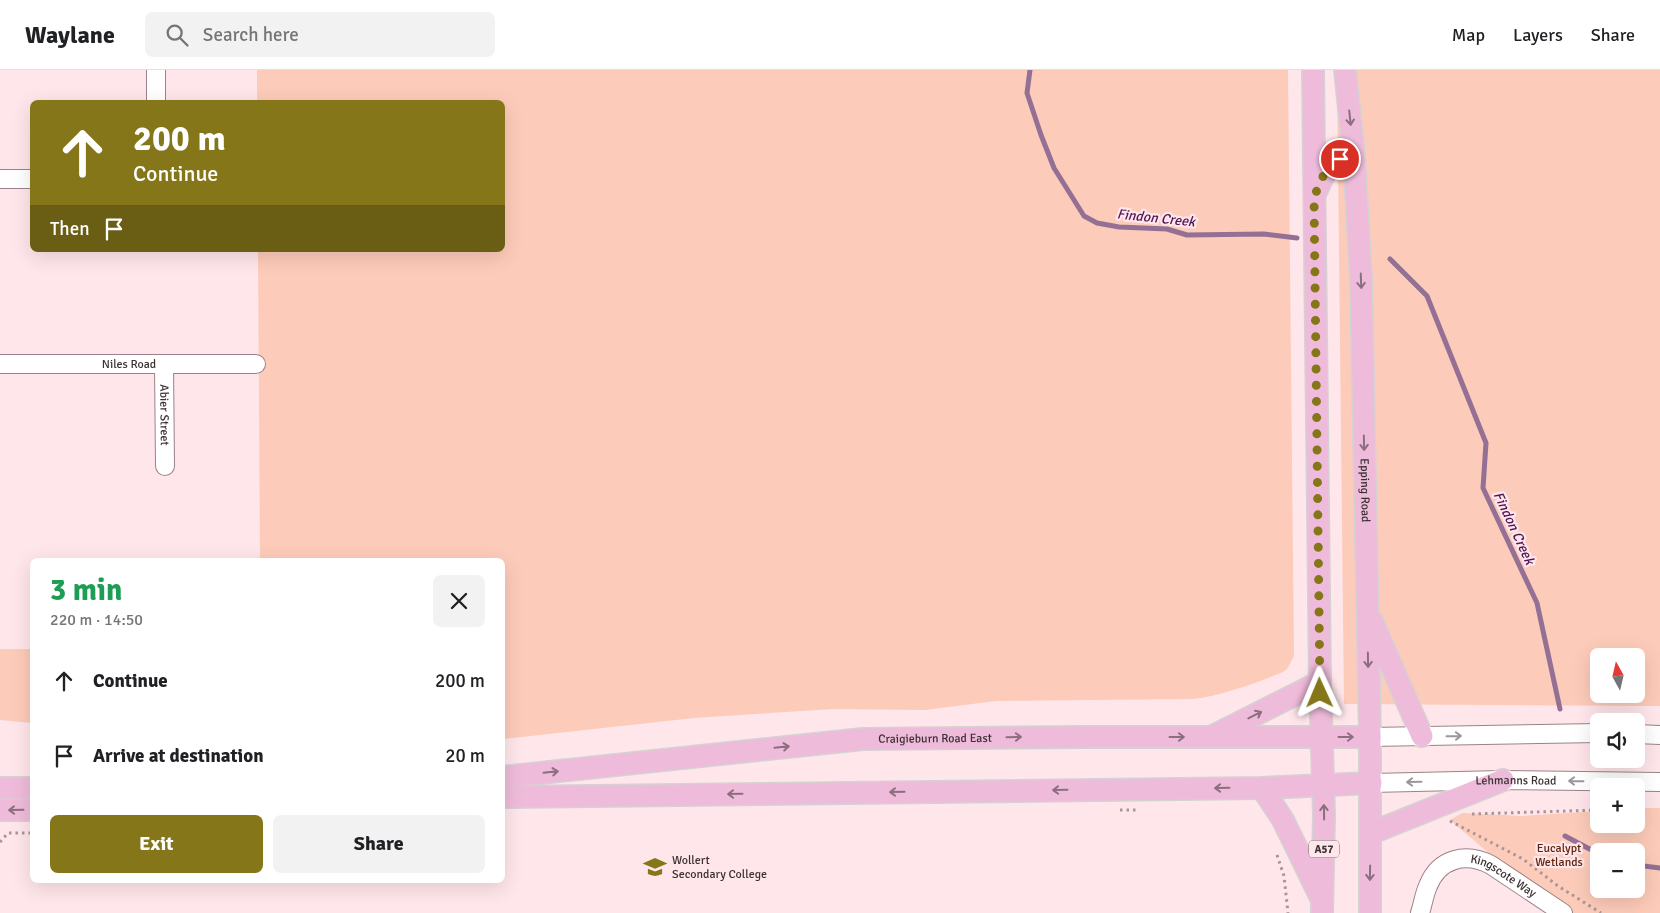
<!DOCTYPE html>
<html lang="en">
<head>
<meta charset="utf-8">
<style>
  :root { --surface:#fff; --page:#f2f2f2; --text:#202124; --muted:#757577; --line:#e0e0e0; --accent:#85761a }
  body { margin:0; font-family:Signika,sans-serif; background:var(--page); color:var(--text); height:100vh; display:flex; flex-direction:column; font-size:19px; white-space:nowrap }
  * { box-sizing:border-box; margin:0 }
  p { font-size:16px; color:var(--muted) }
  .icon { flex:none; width:28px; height:28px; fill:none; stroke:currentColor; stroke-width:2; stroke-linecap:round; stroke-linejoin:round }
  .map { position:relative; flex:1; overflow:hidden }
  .sheet { position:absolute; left:30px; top:488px; width:475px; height:325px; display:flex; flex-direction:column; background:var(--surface); border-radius:8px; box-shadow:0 5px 20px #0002 }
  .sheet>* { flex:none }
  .guide { position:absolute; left:30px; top:30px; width:475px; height:152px; border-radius:8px; box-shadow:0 5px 20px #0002; background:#85761a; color:#fff; overflow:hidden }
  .needle { width:32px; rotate:352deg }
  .buttons { position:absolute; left:1590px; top:578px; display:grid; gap:10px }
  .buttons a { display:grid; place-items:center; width:55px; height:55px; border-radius:8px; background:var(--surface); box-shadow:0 5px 20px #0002; font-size:25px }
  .pin { position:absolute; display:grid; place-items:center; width:42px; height:42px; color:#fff; margin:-21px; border:2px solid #fff; border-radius:50%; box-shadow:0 1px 5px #0007 }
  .me { position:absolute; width:55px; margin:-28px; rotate:359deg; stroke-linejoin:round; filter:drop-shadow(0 0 4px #0008) }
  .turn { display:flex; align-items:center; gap:18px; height:105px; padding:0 20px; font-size:22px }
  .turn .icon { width:65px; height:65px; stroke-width:2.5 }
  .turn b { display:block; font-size:35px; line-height:42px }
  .then { display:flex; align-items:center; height:48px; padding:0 20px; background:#0003; gap:10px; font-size:19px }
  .round { display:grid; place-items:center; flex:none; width:52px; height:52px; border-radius:8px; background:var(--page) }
  .head { display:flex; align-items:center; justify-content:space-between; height:85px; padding:0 20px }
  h1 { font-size:30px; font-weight:700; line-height:38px; color:#1e9e55 }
  .action { display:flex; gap:10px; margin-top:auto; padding:10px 20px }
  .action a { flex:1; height:58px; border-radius:8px; background:var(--accent); color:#fff; font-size:20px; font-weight:700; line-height:58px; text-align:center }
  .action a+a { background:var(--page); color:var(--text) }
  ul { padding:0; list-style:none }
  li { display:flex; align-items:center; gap:15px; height:75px; padding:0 20px }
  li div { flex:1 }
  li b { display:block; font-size:19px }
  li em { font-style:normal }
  header { display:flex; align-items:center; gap:30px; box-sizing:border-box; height:70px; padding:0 25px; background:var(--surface); border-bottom:1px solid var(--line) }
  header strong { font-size:24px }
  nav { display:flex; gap:28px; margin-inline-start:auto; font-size:18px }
  .search { width:350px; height:45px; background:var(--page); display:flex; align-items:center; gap:12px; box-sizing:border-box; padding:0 18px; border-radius:8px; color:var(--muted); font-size:19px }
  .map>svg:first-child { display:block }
</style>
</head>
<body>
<header>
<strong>Waylane</strong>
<div class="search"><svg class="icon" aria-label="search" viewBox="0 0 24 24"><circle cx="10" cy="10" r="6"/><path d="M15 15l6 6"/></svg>Search here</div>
<nav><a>Map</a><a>Layers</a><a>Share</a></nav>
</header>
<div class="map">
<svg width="1660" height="843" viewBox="0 0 1660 843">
  <rect width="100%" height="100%" fill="#ffe6eb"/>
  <g fill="#fdcbb9" fill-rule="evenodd">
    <path d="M257 0H1288L1294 586 1287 599 1281 603C1252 614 1224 625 1193 629L996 631 925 640 833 639 694 648 503 669 502 490H260L258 180H502V32H257Z"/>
    <path d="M1337 0H1660V636L1344 634ZM1599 586H1636V624H1599Z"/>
    <path d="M0 579H32V653L0 650Z"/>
    <path d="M1636 738H1660V843H1572L1498 791 1450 750 1462 743 1522 746 1599 741V754H1636ZM1599 781H1636V819H1599Z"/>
  </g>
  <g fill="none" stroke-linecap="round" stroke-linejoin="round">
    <g stroke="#947095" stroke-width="5">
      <path d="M1030 0 1027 23 1041 65 1054 98 1084 146 1097 153 1119 157 1167 159 1187 165 1264 164 1297 168"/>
      <path d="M1390 189 1427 226 1486 373 1483 418 1537 533 1560 639"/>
      <path d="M1565 766 1599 784"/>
      <path d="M1636 795 1660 798"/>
    </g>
    <defs>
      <g id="minor">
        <path d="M156 0V32"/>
        <path d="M0 109H32"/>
        <path id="s1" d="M0 294H256"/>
        <path id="s2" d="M164 294 165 396"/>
        <path d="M1636 664 1660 665"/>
        <path d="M1370 667 1599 663"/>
        <path id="s3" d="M1371 713 1503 710 1660 712"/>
        <path id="s4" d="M1420 843C1423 834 1424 825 1428 816 1439 788 1466 782 1491 795L1563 843"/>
      </g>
      <g id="major">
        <path d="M1313 0 1320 612 1324 745 1322 843"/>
        <path id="s5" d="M1345 0 1354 86 1361 209 1370 667V843"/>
        <path d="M1317 120C1328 96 1327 92 1354 86"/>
        <path d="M1372 551 1422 666"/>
        <path d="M1215 665 1320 612"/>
        <path id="s6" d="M502 707 863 669 1083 667H1370"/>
        <path d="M0 718H32"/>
        <path d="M1262 718 1283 750 1320 826"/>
        <path d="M502 727 1262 718 1371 713"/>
        <path d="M0 740H32"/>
        <path d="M1371 763 1503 710"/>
      </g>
    </defs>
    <use href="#minor" stroke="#9a8388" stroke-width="20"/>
    <use href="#major" stroke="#d4d2d2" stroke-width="24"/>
    <g stroke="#a79598" stroke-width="3" stroke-dasharray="2.5 4" stroke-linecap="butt">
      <path d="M1636 734 1647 729"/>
      <path d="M1120 740H1136"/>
      <path d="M1472 744 1599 740"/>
      <path d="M1450 751 1523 789 1558 816 1601 843"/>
      <path d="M0 772 8 763H32"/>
      <path d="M1277 785 1284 806 1288 843"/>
    </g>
    <use href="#minor" stroke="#fff" stroke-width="18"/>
    <use href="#major" stroke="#efbbda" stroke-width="21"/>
  </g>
  <defs><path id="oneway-shaft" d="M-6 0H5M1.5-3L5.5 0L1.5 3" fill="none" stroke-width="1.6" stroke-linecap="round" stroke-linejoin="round" transform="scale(1.25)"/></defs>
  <g stroke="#8b6f7e">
    <use href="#oneway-shaft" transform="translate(1350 48) rotate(84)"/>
    <use href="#oneway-shaft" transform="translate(1361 211) rotate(88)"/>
    <use href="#oneway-shaft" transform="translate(1364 373) rotate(89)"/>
    <use href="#oneway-shaft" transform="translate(1368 590) rotate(89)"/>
    <use href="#oneway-shaft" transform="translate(1255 645) rotate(-27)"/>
    <use href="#oneway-shaft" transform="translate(1014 667) rotate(-1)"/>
    <use href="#oneway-shaft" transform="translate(1177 667)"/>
    <use href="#oneway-shaft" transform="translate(1346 667)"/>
    <use href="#oneway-shaft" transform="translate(782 677) rotate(-6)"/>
    <use href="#oneway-shaft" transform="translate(551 702) rotate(-6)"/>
    <use href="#oneway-shaft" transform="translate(1222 718) rotate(179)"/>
    <use href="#oneway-shaft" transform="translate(1060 720) rotate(179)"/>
    <use href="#oneway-shaft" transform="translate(897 722) rotate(179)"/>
    <use href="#oneway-shaft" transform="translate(735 724) rotate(179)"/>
    <use href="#oneway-shaft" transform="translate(16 740) rotate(179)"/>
    <use href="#oneway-shaft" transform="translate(1324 742) rotate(-91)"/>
    <use href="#oneway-shaft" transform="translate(1370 803) rotate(91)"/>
  </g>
  <g stroke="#9c9899">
    <use href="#oneway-shaft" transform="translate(1454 666) rotate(-1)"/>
    <use href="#oneway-shaft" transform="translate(1576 711) rotate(-179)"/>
    <use href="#oneway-shaft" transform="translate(1414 712) rotate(179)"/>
  </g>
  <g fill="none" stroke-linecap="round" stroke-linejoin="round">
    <path stroke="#85761a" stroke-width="9" stroke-dasharray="0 16.2" d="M1320 623 1314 127 1328 95 1340 89"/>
  </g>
  <defs>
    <symbol id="school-bare" viewBox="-9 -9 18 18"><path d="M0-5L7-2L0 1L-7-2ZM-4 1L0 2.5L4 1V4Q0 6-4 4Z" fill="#85761a" stroke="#ffe6eb" stroke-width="2.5" paint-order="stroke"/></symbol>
  </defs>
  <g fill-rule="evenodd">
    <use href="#school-bare" x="639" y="781" width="32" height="32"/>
  </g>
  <g text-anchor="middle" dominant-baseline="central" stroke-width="4.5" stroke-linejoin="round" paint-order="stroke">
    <rect fill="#ffe6eb" stroke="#75676a" stroke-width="1" x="1309" y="770.5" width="30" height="17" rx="4"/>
    <g font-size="11" font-weight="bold" fill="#3a3133">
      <text x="1324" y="779">A57</text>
    </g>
    <g font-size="12" fill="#3a3133" stroke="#ffe6eb">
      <text stroke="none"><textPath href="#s1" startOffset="129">Niles Road</textPath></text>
      <text stroke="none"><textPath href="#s2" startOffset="51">Abier Street</textPath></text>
      <text stroke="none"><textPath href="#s5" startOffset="421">Epping Road</textPath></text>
      <text stroke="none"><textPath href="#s6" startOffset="435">Craigieburn Road East</textPath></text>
      <text stroke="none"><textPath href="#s3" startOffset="145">Lehmanns Road</textPath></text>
      <text stroke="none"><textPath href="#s4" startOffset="120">Kingscote Way</textPath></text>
    </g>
    <g font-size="12" fill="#622409" stroke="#ffe6eb">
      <text x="1559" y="778">Eucalypt<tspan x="1559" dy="14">Wetlands</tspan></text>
    </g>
    <g font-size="12" fill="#3a3133" stroke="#ffe6eb" text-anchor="start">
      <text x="672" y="790">Wollert<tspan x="672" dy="14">Secondary College</tspan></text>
    </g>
    <g font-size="14" font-style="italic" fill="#4f1555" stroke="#ffe6eb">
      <text transform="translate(1156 148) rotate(6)">Findon Creek</text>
      <text transform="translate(1514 458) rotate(65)">Findon Creek</text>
    </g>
  </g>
</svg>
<div class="buttons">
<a><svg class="needle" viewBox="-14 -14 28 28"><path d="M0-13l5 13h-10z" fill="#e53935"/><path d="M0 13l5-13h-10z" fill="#757577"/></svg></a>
<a><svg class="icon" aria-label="sound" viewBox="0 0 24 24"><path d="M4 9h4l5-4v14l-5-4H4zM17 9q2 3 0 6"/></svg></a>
<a>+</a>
<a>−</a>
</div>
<div class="pin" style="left:1340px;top:89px;background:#d93025"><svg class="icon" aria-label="arrive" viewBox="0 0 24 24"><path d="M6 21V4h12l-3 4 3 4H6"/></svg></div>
<svg class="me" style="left:1320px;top:623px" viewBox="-20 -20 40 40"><path d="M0-17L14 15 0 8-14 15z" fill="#85761a" stroke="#fff" stroke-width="4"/></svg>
<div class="guide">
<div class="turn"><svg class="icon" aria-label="ahead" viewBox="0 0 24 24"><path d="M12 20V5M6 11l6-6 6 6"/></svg><div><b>200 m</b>Continue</div></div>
<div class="then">Then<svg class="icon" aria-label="arrive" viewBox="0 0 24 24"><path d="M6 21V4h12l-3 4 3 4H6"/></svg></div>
</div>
<section class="sheet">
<div class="head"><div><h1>3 min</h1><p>220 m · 14:50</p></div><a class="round"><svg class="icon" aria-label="close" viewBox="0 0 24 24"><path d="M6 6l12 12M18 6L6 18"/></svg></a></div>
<ul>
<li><svg class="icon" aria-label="ahead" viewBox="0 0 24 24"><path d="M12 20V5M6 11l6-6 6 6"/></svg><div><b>Continue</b></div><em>200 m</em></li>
<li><svg class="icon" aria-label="arrive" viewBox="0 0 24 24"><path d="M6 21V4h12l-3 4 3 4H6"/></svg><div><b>Arrive at destination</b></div><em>20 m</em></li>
</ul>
<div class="action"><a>Exit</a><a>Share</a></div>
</section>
</div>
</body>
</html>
